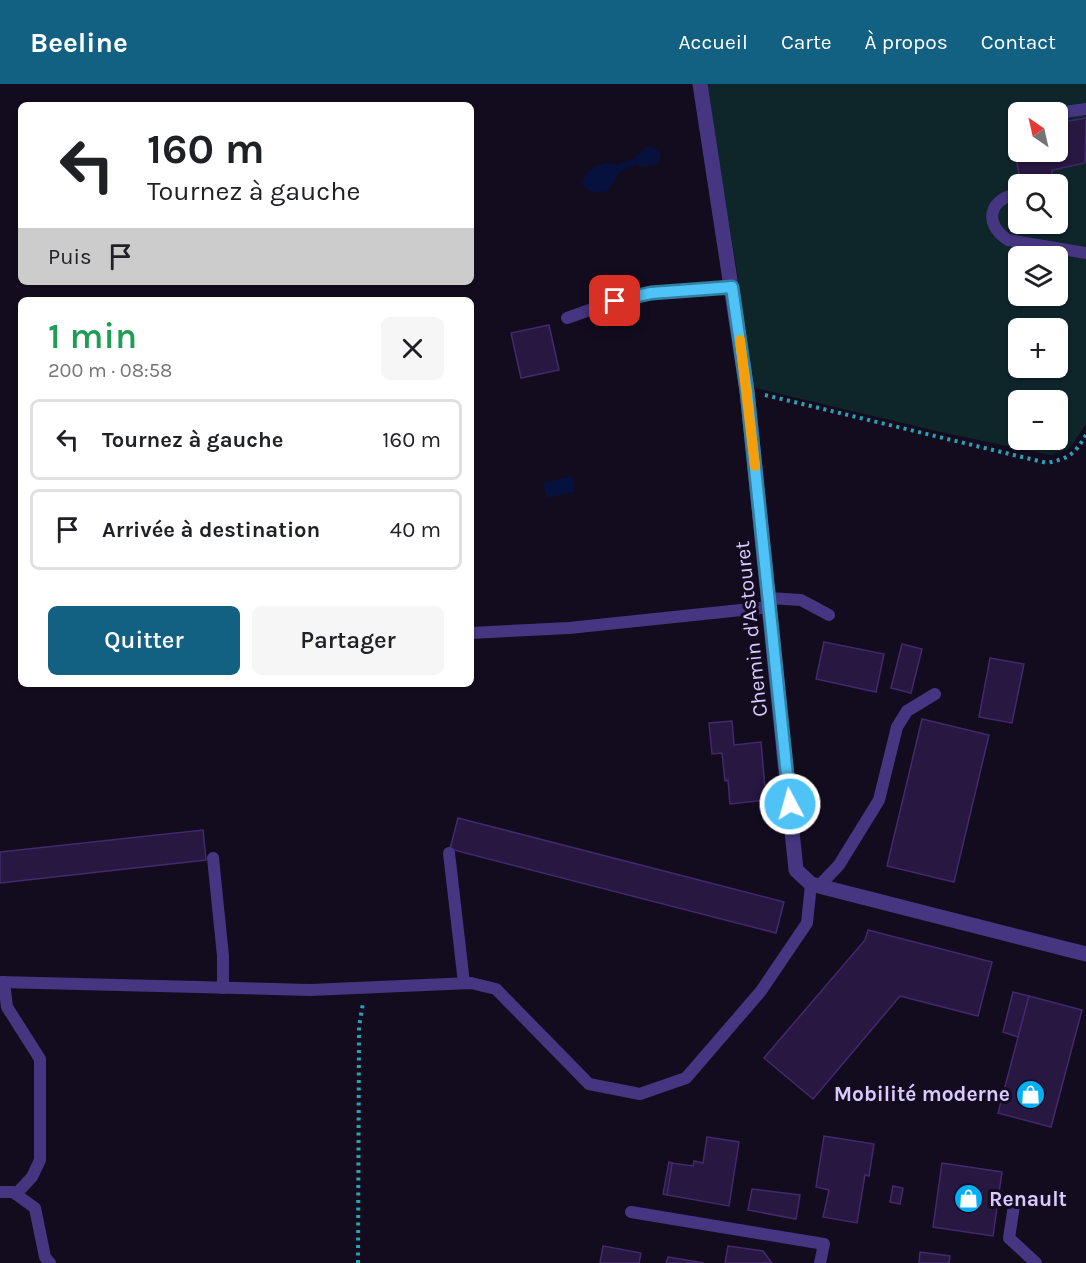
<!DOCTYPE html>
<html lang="fr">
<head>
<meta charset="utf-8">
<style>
  :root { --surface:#fff; --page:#f6f6f6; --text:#202124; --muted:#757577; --line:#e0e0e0; --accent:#126182 }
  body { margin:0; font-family:Karla,sans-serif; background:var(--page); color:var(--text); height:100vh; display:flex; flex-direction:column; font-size:22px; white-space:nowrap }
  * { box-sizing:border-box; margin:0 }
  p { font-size:20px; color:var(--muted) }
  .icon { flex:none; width:33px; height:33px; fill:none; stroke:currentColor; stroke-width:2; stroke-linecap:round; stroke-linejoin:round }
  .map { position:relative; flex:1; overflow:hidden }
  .panel { position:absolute; left:18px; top:213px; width:456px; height:390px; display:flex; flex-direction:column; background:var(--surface); border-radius:9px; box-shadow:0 2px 4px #0004 }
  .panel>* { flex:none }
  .guide { position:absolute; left:18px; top:18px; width:456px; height:183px; border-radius:9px; box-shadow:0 2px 4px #0004; background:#fff; color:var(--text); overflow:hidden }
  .needle { width:39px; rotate:326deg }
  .controls { position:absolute; left:1008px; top:18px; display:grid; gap:12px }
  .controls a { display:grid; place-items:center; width:60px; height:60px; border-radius:9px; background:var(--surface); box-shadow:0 2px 4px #0004; font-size:30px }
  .pin { position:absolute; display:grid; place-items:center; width:51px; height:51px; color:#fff; margin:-26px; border-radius:12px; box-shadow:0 3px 9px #0006 }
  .me { position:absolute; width:66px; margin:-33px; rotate:354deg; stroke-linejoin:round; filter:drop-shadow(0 0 4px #0008) }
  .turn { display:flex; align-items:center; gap:21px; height:126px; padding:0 30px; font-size:27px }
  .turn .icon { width:78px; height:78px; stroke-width:2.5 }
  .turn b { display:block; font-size:42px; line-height:51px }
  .then { display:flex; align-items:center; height:57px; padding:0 30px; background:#0003; gap:12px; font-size:22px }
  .round { display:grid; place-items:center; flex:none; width:63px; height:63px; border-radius:9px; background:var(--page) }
  .summary { display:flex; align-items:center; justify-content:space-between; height:102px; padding:0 30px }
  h1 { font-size:36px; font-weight:600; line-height:45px; color:#1e9e55 }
  .cta { display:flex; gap:12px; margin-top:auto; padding:12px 30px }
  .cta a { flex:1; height:69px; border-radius:9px; background:var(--accent); color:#fff; font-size:24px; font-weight:600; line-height:69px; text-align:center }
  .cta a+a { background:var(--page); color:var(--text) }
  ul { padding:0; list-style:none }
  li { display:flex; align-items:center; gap:18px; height:81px; margin:0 12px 9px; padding:0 18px; border:3px solid var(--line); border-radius:9px }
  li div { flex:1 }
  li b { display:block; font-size:22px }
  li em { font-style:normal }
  header { display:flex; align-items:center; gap:36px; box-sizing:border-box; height:84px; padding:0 30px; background:var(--accent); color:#fff }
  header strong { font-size:28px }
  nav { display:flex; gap:33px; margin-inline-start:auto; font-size:21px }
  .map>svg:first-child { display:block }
</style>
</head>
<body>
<header>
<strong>Beeline</strong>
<nav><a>Accueil</a><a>Carte</a><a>À propos</a><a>Contact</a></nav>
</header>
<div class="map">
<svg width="1086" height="1179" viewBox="0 0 1086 1179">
  <rect width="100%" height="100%" fill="#130c1f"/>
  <path fill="#0e252a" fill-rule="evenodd" d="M706 0H1086V340L1069 365 1051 371 940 348 752 303 737 188ZM1018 28H1058V68H1018ZM1018 100H1058V140H1018ZM1018 172H1058V212H1018ZM1018 244H1058V284H1018ZM1018 316H1058V356H1018Z"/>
  <g fill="#07113d">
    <path d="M646 63H653L661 69 658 80 642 83 636 80 621 87 607 107C595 109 590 109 582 101 584 84 604 76 618 81L635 74Z"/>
    <path d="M572 392 575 408 547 414 543 399Z"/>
  </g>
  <g fill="#271741" stroke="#43286e" stroke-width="1.5">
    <path d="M1086 34 1085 79 1052 86V91L1017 99 1015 92 1019 90 1014 62 1018 61V68H1058V39Z"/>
    <path d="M549 241 559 286 521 294 511 249Z"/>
    <path d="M824 558 884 570 876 608 816 595Z"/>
    <path d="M902 560 922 565 911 609 891 604Z"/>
    <path d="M990 574 1024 580 1012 639 979 633Z"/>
    <path d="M922 635 989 651 954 798 887 782Z"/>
    <path d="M732 637 734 661 761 658 766 716 730 720 728 696 725 697 722 669 712 670 709 639Z"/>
    <path d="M458 734 784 818 776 849 450 765Z"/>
    <path d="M203 746 206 776 0 799V768Z"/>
    <path d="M868 846 992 878 978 932 900 912 813 1015 764 974 865 856Z"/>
    <path d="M1013 908 1029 912 1018 953 1003 948Z"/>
    <path d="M1029 912 1082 926 1051 1043 998 1029Z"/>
    <path d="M824 1052 874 1060 869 1092 865 1091 857 1139 823 1133 829 1106 816 1103Z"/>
    <path d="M707 1053 739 1058 729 1122 667 1111 672 1079 693 1082 694 1077 703 1079Z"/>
    <path d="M669 1078 672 1079 667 1111 663 1110Z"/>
    <path d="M942 1079 1002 1088 993 1152 933 1143Z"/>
    <path d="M893 1102 903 1104 900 1120 890 1118Z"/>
    <path d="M752 1105 800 1111 796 1135 748 1126Z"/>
    <path d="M603 1162 641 1169 639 1179H600Z"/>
    <path d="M728 1162 763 1167 772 1179H725Z"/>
    <path d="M920 1168 950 1172 949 1179H919Z"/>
    <path d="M668 1173 704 1179H666Z"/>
  </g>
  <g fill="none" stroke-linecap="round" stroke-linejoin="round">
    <g stroke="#29a3b4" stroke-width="4" stroke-dasharray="3 4.5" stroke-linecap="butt">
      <path d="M765 311 1047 379C1069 374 1074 371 1086 351"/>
      <path d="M358 1179 359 943 363 919"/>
    </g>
    <g stroke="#463580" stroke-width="12">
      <path d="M1058 29 1086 25"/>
      <path d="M1017 36H1018"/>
      <path d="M1018 110C990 114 982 139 1008 156L1086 169"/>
      <path d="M567 234 615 217 651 209 732 203"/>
      <path d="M769 514 801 516 829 531"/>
      <path d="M471 549 569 544 770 523"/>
      <path d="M449 769 464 899"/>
      <path d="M213 774 223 872V904"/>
      <path d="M819 802 839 781 879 716 897 643 907 627 935 610"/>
      <path d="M0 898 310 906 471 899 496 905 589 1000 640 1010 686 994 761 907 807 839 811 800"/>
      <path d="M4 898 7 923 40 975V1076L32 1093 16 1110"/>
      <path d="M0 1108H13L35 1124 45 1173 50 1179"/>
      <path d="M1015 1115 1009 1154 1036 1179"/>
      <path d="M631 1128 824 1160 820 1179"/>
    </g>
    <path stroke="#463580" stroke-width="15" d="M700 0 747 307 796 786 811 800 1086 870"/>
  </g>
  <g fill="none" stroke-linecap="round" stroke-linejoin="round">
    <defs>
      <path id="route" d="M615 217 651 209 732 203 747 307 790 720"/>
    </defs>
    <use href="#route" stroke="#337fa1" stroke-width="15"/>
    <use href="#route" stroke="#4fc3f7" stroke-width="10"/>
    <path stroke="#f59e0b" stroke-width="10" d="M740 256 755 382"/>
  </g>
  <defs>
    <symbol id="shop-disc" viewBox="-11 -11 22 22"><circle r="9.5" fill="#00aff5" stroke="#130c1f"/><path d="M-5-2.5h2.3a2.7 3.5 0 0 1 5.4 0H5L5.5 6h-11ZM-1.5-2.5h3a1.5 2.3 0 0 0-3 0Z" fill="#fff"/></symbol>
  </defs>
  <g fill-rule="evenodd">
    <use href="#shop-disc" x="1014" y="994" width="33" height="33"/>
    <use href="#shop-disc" x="952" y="1098" width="33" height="33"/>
  </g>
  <g text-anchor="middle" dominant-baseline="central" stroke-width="6" stroke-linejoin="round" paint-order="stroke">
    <g font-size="21" fill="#dacaff" stroke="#130c1f">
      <text transform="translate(751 545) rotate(-96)">Chemin d'Astouret</text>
    </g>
    <g font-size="21" font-weight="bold" fill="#dacaff" stroke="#130c1f" text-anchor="end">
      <text x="1010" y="1010">Mobilité moderne</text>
      <text x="989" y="1115" text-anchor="start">Renault</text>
    </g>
  </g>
</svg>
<div class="controls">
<a><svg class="needle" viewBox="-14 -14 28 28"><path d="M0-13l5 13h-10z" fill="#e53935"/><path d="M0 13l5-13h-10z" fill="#757577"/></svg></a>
<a><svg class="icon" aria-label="search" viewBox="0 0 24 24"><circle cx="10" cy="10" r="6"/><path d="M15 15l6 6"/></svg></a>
<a><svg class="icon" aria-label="layers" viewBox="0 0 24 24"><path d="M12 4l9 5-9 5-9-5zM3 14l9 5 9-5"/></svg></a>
<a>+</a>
<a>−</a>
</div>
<div class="pin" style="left:615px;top:217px;background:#d93025"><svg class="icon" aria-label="arrive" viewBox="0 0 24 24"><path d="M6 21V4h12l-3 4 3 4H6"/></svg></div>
<svg class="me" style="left:790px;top:720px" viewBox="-20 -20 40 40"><circle r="17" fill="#4fc3f7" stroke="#fff" stroke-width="3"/><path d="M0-11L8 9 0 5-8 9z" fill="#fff"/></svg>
<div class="guide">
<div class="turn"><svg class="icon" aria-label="left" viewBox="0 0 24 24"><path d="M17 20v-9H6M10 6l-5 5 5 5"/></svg><div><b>160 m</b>Tournez à gauche</div></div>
<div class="then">Puis<svg class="icon" aria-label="arrive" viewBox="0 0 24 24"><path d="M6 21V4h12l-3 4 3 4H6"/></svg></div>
</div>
<section class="panel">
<div class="summary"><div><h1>1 min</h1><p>200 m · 08:58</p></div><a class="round"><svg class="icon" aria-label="close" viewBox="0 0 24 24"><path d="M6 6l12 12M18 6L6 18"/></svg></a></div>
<ul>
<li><svg class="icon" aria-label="left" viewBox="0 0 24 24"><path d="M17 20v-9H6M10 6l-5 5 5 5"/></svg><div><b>Tournez à gauche</b></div><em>160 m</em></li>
<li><svg class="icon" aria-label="arrive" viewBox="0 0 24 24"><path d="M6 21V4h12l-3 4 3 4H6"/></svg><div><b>Arrivée à destination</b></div><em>40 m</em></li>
</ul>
<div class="cta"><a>Quitter</a><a>Partager</a></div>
</section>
</div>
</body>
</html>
